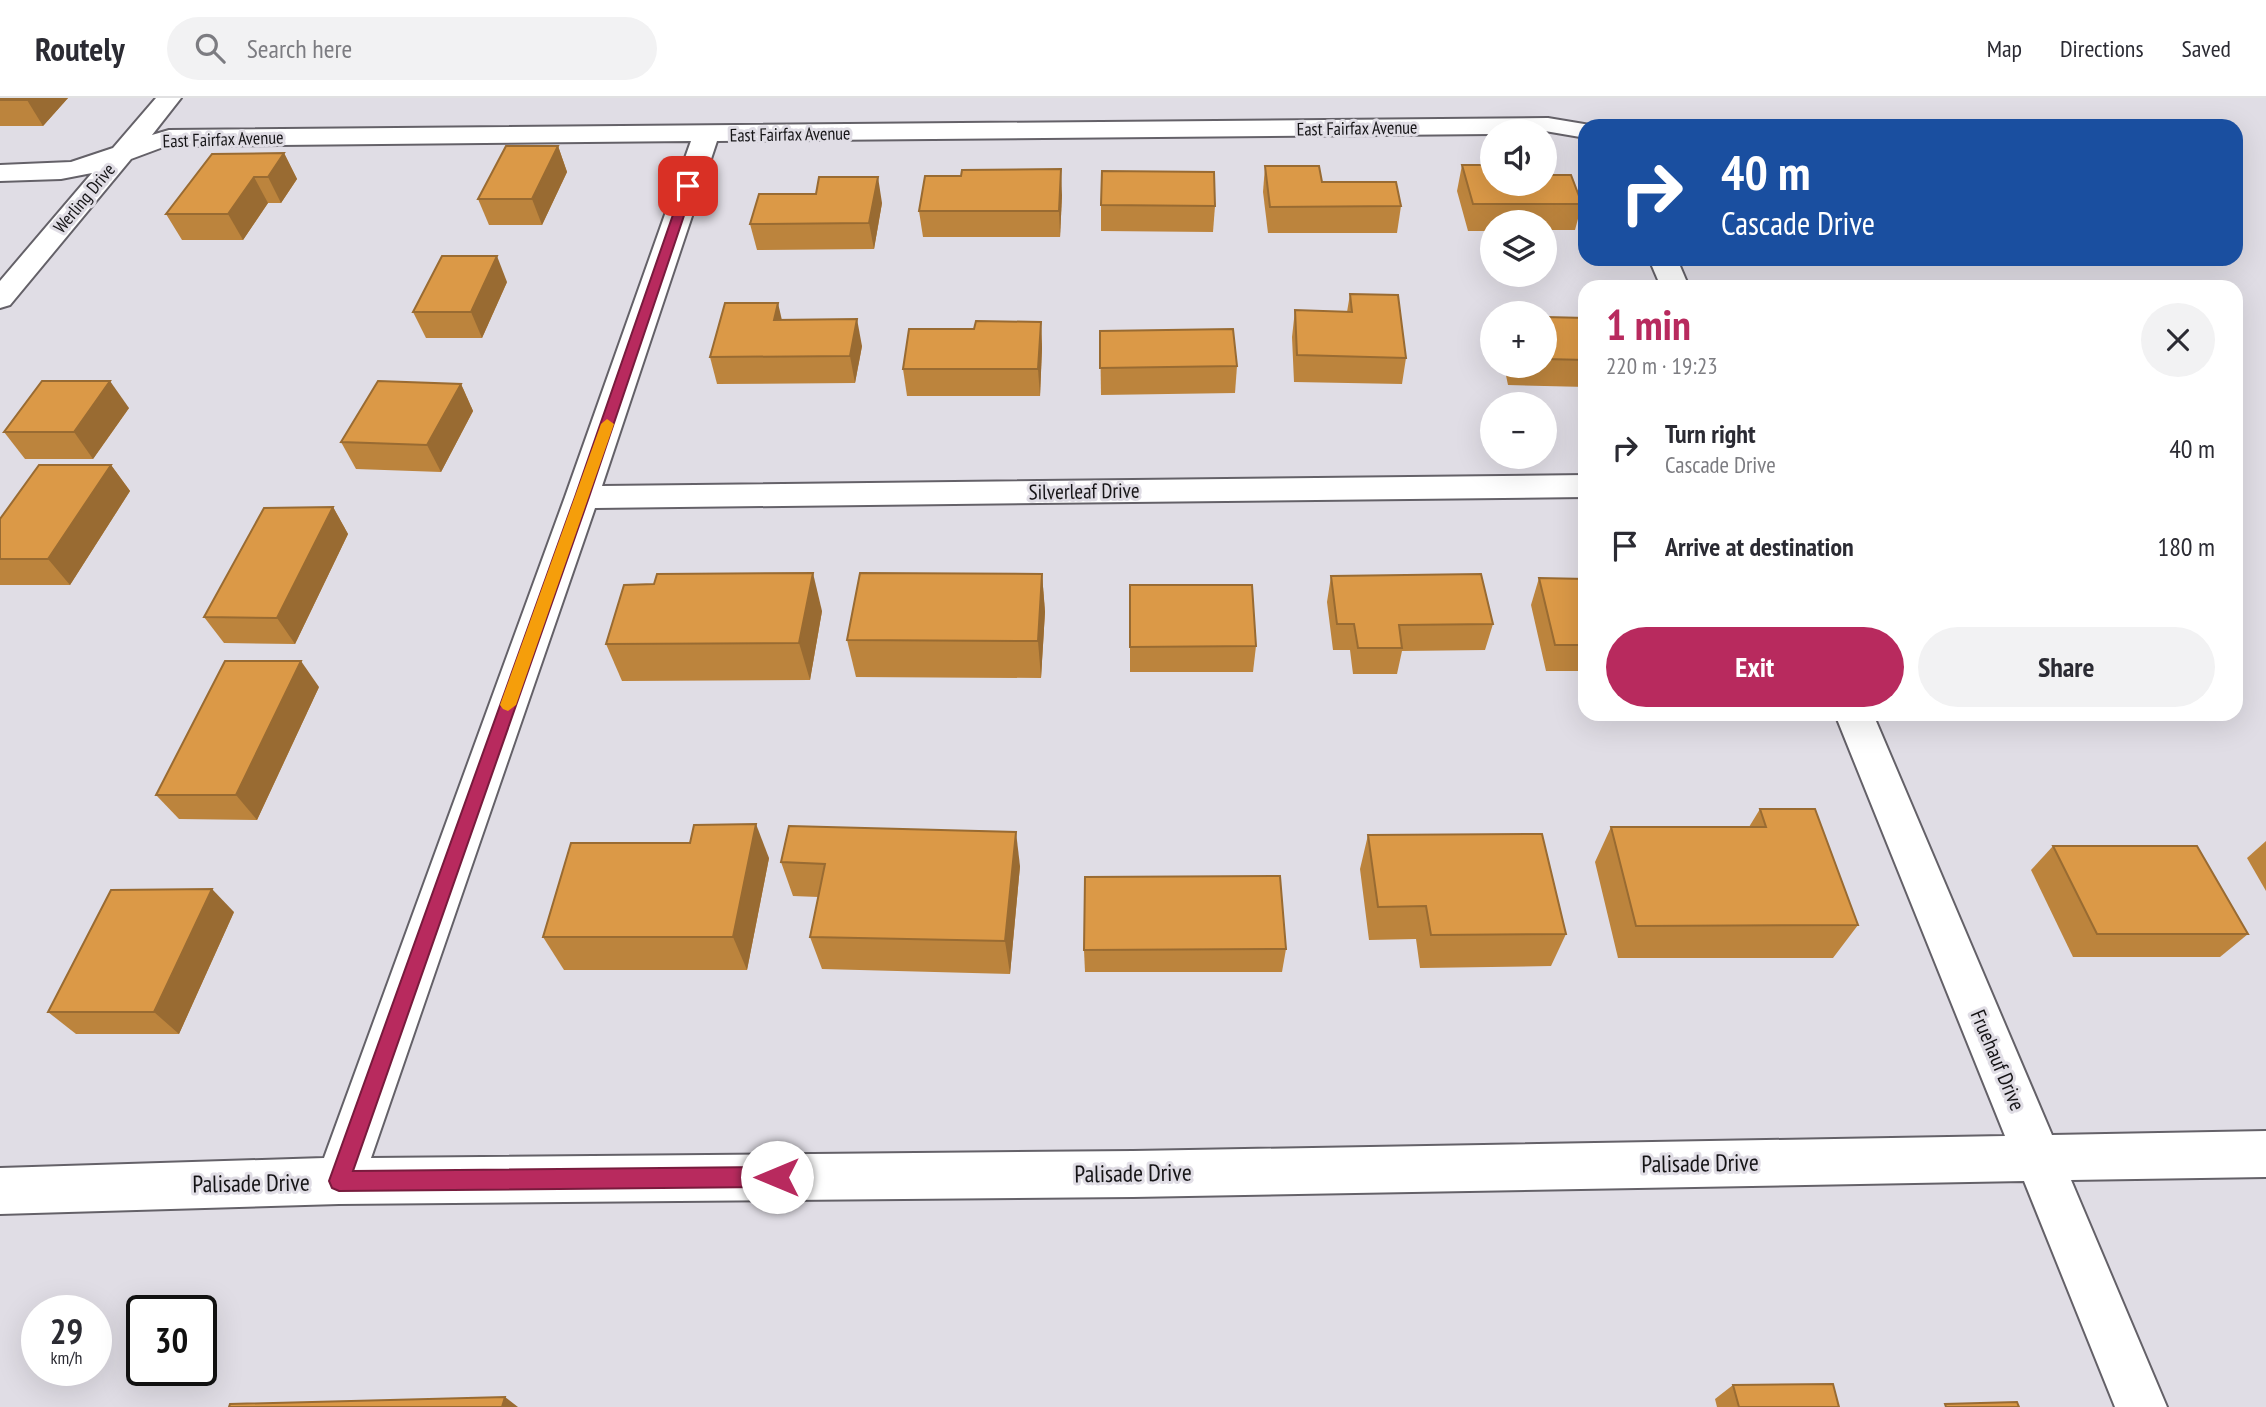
<!DOCTYPE html>
<html lang="en">
<head>
<meta charset="utf-8">
<style>
  :root { --surface:#fff; --page:#f2f2f3; --text:#2b2b33; --muted:#7c7c81; --line:#e1e1e2; --accent:#b82a5e }
  body { margin:0; font-family:"PT Sans Narrow",sans-serif; background:var(--page); color:var(--text); height:100vh; display:flex; flex-direction:column; font-size:26px; white-space:nowrap }
  * { box-sizing:border-box; margin:0 }
  p { font-size:23px; color:var(--muted) }
  .icon { flex:none; width:38px; height:38px; fill:none; stroke:currentColor; stroke-width:2; stroke-linecap:round; stroke-linejoin:round }
  .map { position:relative; flex:1; overflow:hidden }
  .sheet { position:absolute; left:1578px; top:182px; width:665px; height:441px; display:flex; flex-direction:column; background:var(--surface); border-radius:21px; box-shadow:0 7px 28px #0002 }
  .sheet>* { flex:none }
  .hud { position:absolute; left:1578px; top:21px; width:665px; height:147px; border-radius:21px; box-shadow:0 7px 28px #0002; background:#1a4fa0; color:#fff; overflow:hidden }
  .fabs { position:absolute; left:1480px; top:21px; display:grid; gap:14px }
  .fabs a { display:grid; place-items:center; width:77px; height:77px; border-radius:50%; background:var(--surface); box-shadow:0 7px 28px #0002; font-size:35px }
  .speed { position:absolute; left:21px; top:1197px; display:flex; gap:14px; font-size:35px; font-weight:700; text-align:center }
  .speed>* { display:grid; place-content:center; width:91px; height:91px; border-radius:50%; background:var(--surface); box-shadow:0 7px 28px #0002; line-height:1 }
  .speed small { font-size:18px; font-weight:400 }
  .speed .limit { border:4px solid #111; border-radius:10px; background:#fff; color:#111 }
  .pin { position:absolute; display:grid; place-items:center; width:60px; height:60px; color:#fff; margin:-30px; border-radius:14px; box-shadow:0 4px 10px #0006 }
  .me { position:absolute; width:77px; margin:-38px; rotate:270deg; stroke-linejoin:round; filter:drop-shadow(0 0 5px #0008) }
  .turn { display:flex; align-items:center; gap:24px; height:147px; padding:0 28px; font-size:32px }
  .turn .icon { width:91px; height:91px; stroke-width:2.5 }
  .turn b { display:block; font-size:49px; line-height:60px }
  .round { display:grid; place-items:center; flex:none; width:74px; height:74px; border-radius:37px; background:var(--page) }
  .overview { display:flex; align-items:center; justify-content:space-between; height:119px; padding:0 28px }
  h1 { font-size:42px; font-weight:600; line-height:52px; color:var(--accent) }
  .primary-button { display:flex; gap:14px; margin-top:auto; padding:14px 28px }
  .primary-button a { flex:1; height:80px; border-radius:42px; background:var(--accent); color:#fff; font-size:28px; font-weight:600; line-height:80px; text-align:center }
  .primary-button a+a { background:var(--page); color:var(--text) }
  ul { padding:0; list-style:none }
  li { display:flex; align-items:center; gap:21px; height:98px; padding:0 28px }
  li div { flex:1 }
  li b { display:block; font-size:26px }
  li em { font-style:normal }
  header { display:flex; align-items:center; gap:42px; box-sizing:border-box; height:98px; padding:0 35px; background:var(--surface); border-bottom:2px solid var(--line) }
  header strong { font-size:33px }
  nav { display:flex; gap:38px; margin-inline-start:auto; font-size:24px }
  .search { width:490px; height:63px; background:var(--page); display:flex; align-items:center; gap:18px; box-sizing:border-box; padding:0 24px; border-radius:38px; color:var(--muted); font-size:26px }
  .map>svg:first-child { display:block }
</style>
</head>
<body>
<header>
<strong>Routely</strong>
<div class="search"><svg class="icon" aria-label="search" viewBox="0 0 24 24"><circle cx="10" cy="10" r="6"/><path d="M15 15l6 6"/></svg>Search here</div>
<nav><a>Map</a><a>Directions</a><a>Saved</a></nav>
</header>
<div class="map">
<svg width="2266" height="1309" viewBox="0 0 2266 1309">
  <rect width="100%" height="100%" fill="#e0dde5"/>
  <g fill="none" stroke-linecap="round" stroke-linejoin="round">
    <defs>
      <g id="minor">
        <path d="M156 0H181L152 37 169 32 1548 20 1596 28H1586V40L1545 33H1493V36L717 43 602 388 1586 377V399L595 410 371 1060 1133 1053 2005 1038 1835 616H1873L2052 1037 2266 1033V1079L2071 1082 2167 1309H2115L2024 1083 1133 1099 339 1106 0 1116V1070L324 1060 565 399 691 43 166 48 131 61 10 207 0 210V183L92 75 61 81 0 83V67L71 64 113 50Z"/>
        <path d="M1649 161H1677L1689 189H1661Z"/>
      </g>
    </defs>
    <use href="#minor" stroke="#646168" stroke-width="4"/>
    <use href="#minor" fill="#fff" fill-rule="evenodd"/>
  </g>
  <g fill="#bc843d">
    <path d="M0 0H68L43 28H0Z"/>
    <path d="M558 48 567 74 542 127H489L478 101Z"/>
    <path d="M284 55 297 81 281 105H268L243 142H182L166 116Z"/>
    <path d="M1462 67 1582 106 1575 132H1545V124H1493V133H1468L1457 93Z"/>
    <path d="M1265 68 1322 84 1401 108 1397 135H1268L1263 94Z"/>
    <path d="M961 78 1062 97 1060 139H923L919 113Z"/>
    <path d="M882 105 874 151 757 152 750 126Z"/>
    <path d="M1101 107 1215 108 1213 134 1101 133Z"/>
    <path d="M507 184 482 240H426L413 214Z"/>
    <path d="M1350 196 1406 260 1402 286 1294 284 1292 239 1295 212 1347 214Z"/>
    <path d="M1545 219 1586 220V289L1508 287 1504 268H1545Z"/>
    <path d="M782 222 862 248 855 285 717 286 710 259Z"/>
    <path d="M1041 224 1042 250 1040 298H907L903 271 974 231Z"/>
    <path d="M1100 233 1237 268 1235 295 1101 297Z"/>
    <path d="M461 286 473 313 441 374 356 371 341 344Z"/>
    <path d="M129 310 93 361H25L4 334Z"/>
    <path d="M111 367 130 393 70 487H0V421Z"/>
    <path d="M333 409 348 436 295 546 224 545 204 519Z"/>
    <path d="M1042 476 1045 514 1041 580 856 579 847 542Z"/>
    <path d="M1331 478 1493 526 1485 552 1402 553 1397 576H1353L1350 552H1333L1327 504Z"/>
    <path d="M1539 480 1586 481V573H1546L1531 507Z"/>
    <path d="M1130 487 1256 548 1253 574H1130Z"/>
    <path d="M822 513 810 582 622 583 606 546Z"/>
    <path d="M319 589 257 722 179 721 156 697Z"/>
    <path d="M1760 711 1858 827 1833 860H1618L1595 764 1611 729H1749Z"/>
    <path d="M1368 737 1566 836 1551 868 1420 870 1416 841 1369 842 1360 771Z"/>
    <path d="M2266 743V793L2247 760Z"/>
    <path d="M690 745 769 760 747 872H564L543 839Z"/>
    <path d="M2053 748 2248 836 2220 859H2073L2031 772Z"/>
    <path d="M781 764 1020 768 1010 876 822 871 810 839 818 799 793 798Z"/>
    <path d="M234 814 179 936H76L48 914Z"/>
    <path d="M1286 851 1282 874H1085L1084 852Z"/>
    <path d="M1733 1287 1839 1309H1717L1715 1301Z"/>
  </g>
  <g fill="#996b32">
    <path d="M29 0H68L43 28 27 2Z"/>
    <path d="M558 48 567 74 542 127 532 101Z"/>
    <path d="M284 55 297 81 281 105 268 79Z"/>
    <path d="M1061 71 1062 97 1060 139 1059 113Z"/>
    <path d="M254 79 268 105 243 142 228 116Z"/>
    <path d="M878 79 882 105 874 151 869 125Z"/>
    <path d="M497 158 507 184 482 240 471 214Z"/>
    <path d="M778 205 784 231 774 222Z"/>
    <path d="M857 221 862 248 855 285 850 258Z"/>
    <path d="M1041 224 1042 250 1040 298 1038 271Z"/>
    <path d="M110 283 129 310 93 361 74 334Z"/>
    <path d="M461 286 473 313 441 374 427 347Z"/>
    <path d="M111 367 130 393 70 487 48 461Z"/>
    <path d="M333 409 348 436 295 546 277 520Z"/>
    <path d="M813 475 822 513 810 582 799 545Z"/>
    <path d="M1042 476 1045 514 1041 580 1038 543Z"/>
    <path d="M301 563 319 589 257 722 236 697Z"/>
    <path d="M756 726 769 760 747 872 733 839Z"/>
    <path d="M1016 734 1020 768 1010 876 1005 843Z"/>
    <path d="M212 791 234 814 179 936 154 914Z"/>
    <path d="M505 1299 518 1309H502Z"/>
  </g>
  <g fill="#db9947" stroke="#996b32" stroke-width="2">
    <path d="M0 0H29L27 2H0Z"/>
    <path d="M506 48H558L532 101H478Z"/>
    <path d="M284 55 268 79H254L228 116H166L212 56Z"/>
    <path d="M1462 67H1493V86H1545V77H1571L1582 106H1473Z"/>
    <path d="M1265 68H1319L1322 84H1396L1401 108 1270 109Z"/>
    <path d="M1061 71 1059 113H919L925 78H961L962 72Z"/>
    <path d="M1102 73 1214 74 1215 108 1101 107Z"/>
    <path d="M819 79H878L869 125 750 126 759 96H816Z"/>
    <path d="M442 158H497L471 214H413Z"/>
    <path d="M1350 196 1398 197 1406 260 1297 257 1295 212 1352 214Z"/>
    <path d="M725 205H778L774 222 857 221 850 258 710 259Z"/>
    <path d="M1545 219 1586 220V262L1545 261Z"/>
    <path d="M976 223 1041 224 1038 271H903L909 231H974Z"/>
    <path d="M1233 231 1237 268 1100 270V233Z"/>
    <path d="M42 283H110L74 334H4Z"/>
    <path d="M378 283 461 286 427 347 341 344Z"/>
    <path d="M39 367H111L48 461H0V421Z"/>
    <path d="M333 409 277 520 204 519 264 410Z"/>
    <path d="M813 475 799 545 606 546 624 487 654 486 657 476Z"/>
    <path d="M860 475 1042 476 1038 543 847 542Z"/>
    <path d="M1481 476 1493 526 1399 527 1402 550H1358L1354 526H1337L1331 478Z"/>
    <path d="M1539 480 1586 481V547H1555Z"/>
    <path d="M1130 487H1252L1256 548 1130 549Z"/>
    <path d="M225 563H301L236 697H156Z"/>
    <path d="M1760 711H1815L1858 827 1636 828 1611 729H1766Z"/>
    <path d="M756 726 733 839H543L571 745H690L694 727Z"/>
    <path d="M789 728 1016 734 1005 843 810 839 825 766 781 764Z"/>
    <path d="M1542 736 1566 836 1431 837 1426 808 1378 809 1368 737Z"/>
    <path d="M2053 748H2197L2248 836H2097Z"/>
    <path d="M1280 778 1286 851 1084 852 1085 779Z"/>
    <path d="M212 791 154 914H48L111 792Z"/>
    <path d="M1833 1286 1839 1309H1739L1733 1287Z"/>
    <path d="M505 1299 502 1309H229L230 1306Z"/>
    <path d="M2017 1304 2019 1309H1946L1945 1306Z"/>
  </g>
  <path fill="#b82a5e" stroke="#781b3d" stroke-width="2" d="M688 85 694 88 589 399 353 1073 777 1069 784 1072 787 1079 784 1086 777 1089 339 1093 332 1090 329 1083 575 399 683 88Z"/>
  <path fill="#f59e0b" d="M607 321 614 326 516 607 508 613 503 611 500 607 601 326Z"/>
  <g text-anchor="middle" dominant-baseline="central" stroke-width="6" stroke-linejoin="round" paint-order="stroke">
    <g font-size="18" fill="#151416" stroke="#e0dde5">
      <text transform="translate(1357 30) rotate(-1)">East Fairfax Avenue</text>
      <text transform="translate(790 36) rotate(-1)">East Fairfax Avenue</text>
      <text transform="translate(223 41) rotate(-2)">East Fairfax Avenue</text>
      <text transform="translate(84 100) rotate(-50)">Werling Drive</text>
    </g>
    <g font-size="21" fill="#151416" stroke="#e0dde5">
      <text transform="translate(1084 393) rotate(-1)">Silverleaf Drive</text>
      <text transform="translate(1998 962) rotate(67)">Fruehauf Drive</text>
    </g>
    <g font-size="24" fill="#151416" stroke="#e0dde5">
      <text transform="translate(1700 1065) rotate(-1)">Palisade Drive</text>
      <text transform="translate(1133 1075) rotate(-1)">Palisade Drive</text>
      <text transform="translate(251 1085) rotate(-1)">Palisade Drive</text>
    </g>
  </g>
</svg>
<div class="fabs">
<a><svg class="icon" aria-label="sound" viewBox="0 0 24 24"><path d="M4 9h4l5-4v14l-5-4H4zM17 9q2 3 0 6"/></svg></a>
<a><svg class="icon" aria-label="layers" viewBox="0 0 24 24"><path d="M12 4l9 5-9 5-9-5zM3 14l9 5 9-5"/></svg></a>
<a>+</a>
<a>−</a>
</div>
<div class="speed"><div>29<small>km/h</small></div><div class="limit">30</div></div>
<div class="pin" style="left:688px;top:88px;background:#d93025"><svg class="icon" aria-label="arrive" viewBox="0 0 24 24"><path d="M6 21V4h12l-3 4 3 4H6"/></svg></div>
<svg class="me" style="left:777px;top:1079px" viewBox="-20 -20 40 40"><circle r="19" fill="#fff"/><path d="M0-13L10 11 0 6-10 11z" fill="#b82a5e"/></svg>
<div class="hud">
<div class="turn"><svg class="icon" aria-label="right" viewBox="0 0 24 24"><path d="M7 20v-9h11M14 6l5 5-5 5"/></svg><div><b>40 m</b>Cascade Drive</div></div>
</div>
<section class="sheet">
<div class="overview"><div><h1>1 min</h1><p>220 m · 19:23</p></div><a class="round"><svg class="icon" aria-label="close" viewBox="0 0 24 24"><path d="M6 6l12 12M18 6L6 18"/></svg></a></div>
<ul>
<li><svg class="icon" aria-label="right" viewBox="0 0 24 24"><path d="M7 20v-9h11M14 6l5 5-5 5"/></svg><div><b>Turn right</b><p>Cascade Drive</p></div><em>40 m</em></li>
<li><svg class="icon" aria-label="arrive" viewBox="0 0 24 24"><path d="M6 21V4h12l-3 4 3 4H6"/></svg><div><b>Arrive at destination</b></div><em>180 m</em></li>
</ul>
<div class="primary-button"><a>Exit</a><a>Share</a></div>
</section>
</div>
</body>
</html>
